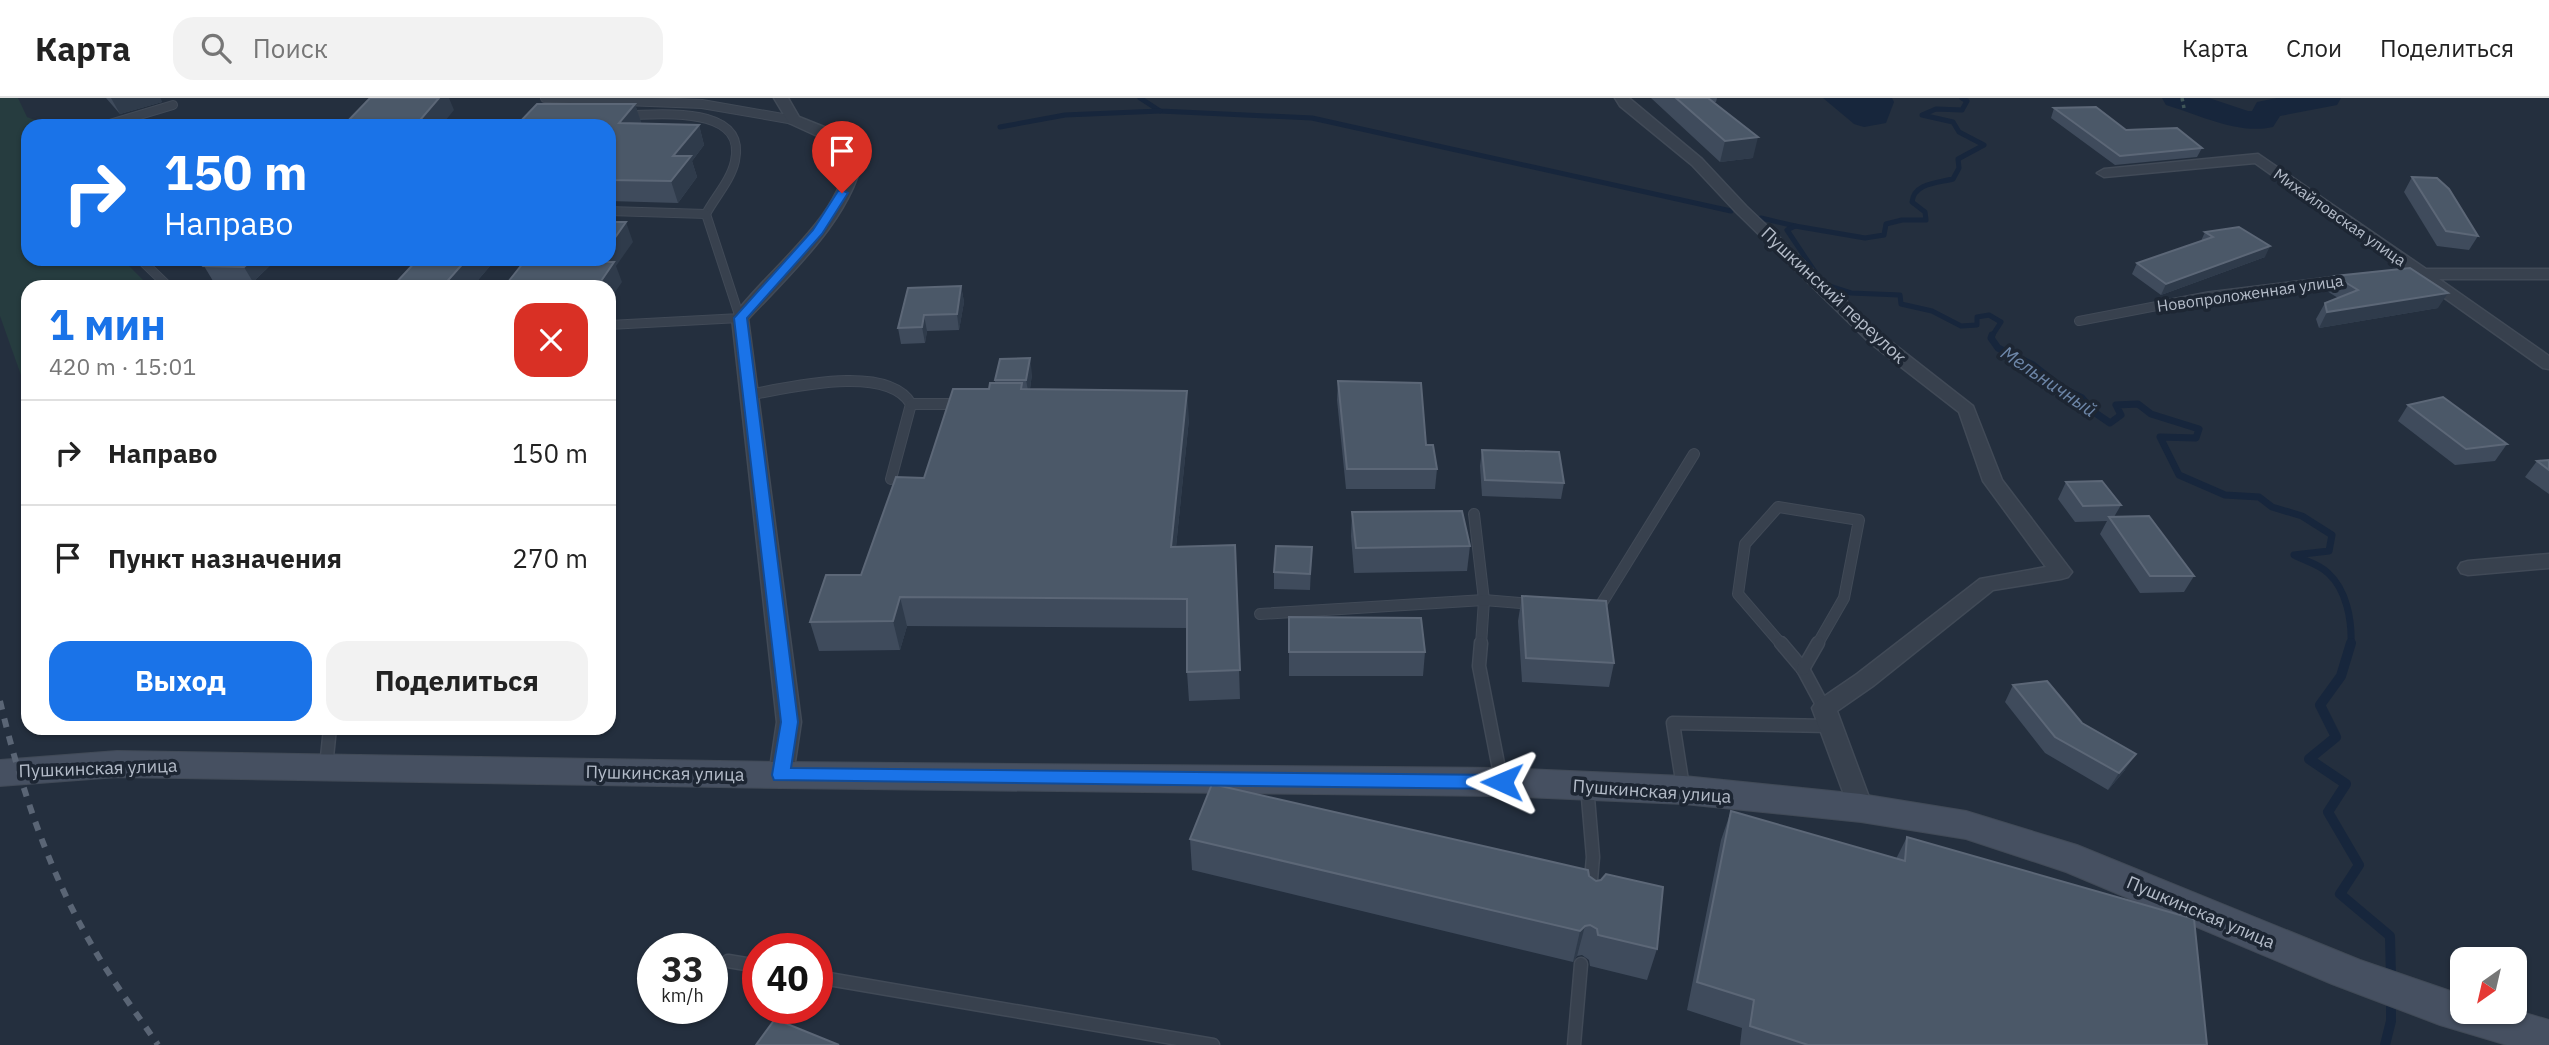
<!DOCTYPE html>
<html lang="ru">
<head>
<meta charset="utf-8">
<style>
  :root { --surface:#fff; --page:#f2f2f2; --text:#222; --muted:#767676; --line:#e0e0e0; --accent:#1a73e8 }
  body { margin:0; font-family:"IBM Plex Sans",sans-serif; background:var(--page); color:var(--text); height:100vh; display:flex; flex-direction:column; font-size:26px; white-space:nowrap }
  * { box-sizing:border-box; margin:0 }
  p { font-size:23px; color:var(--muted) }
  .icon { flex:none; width:38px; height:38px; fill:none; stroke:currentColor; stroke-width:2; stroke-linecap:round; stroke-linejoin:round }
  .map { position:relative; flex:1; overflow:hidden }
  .drawer { position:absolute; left:21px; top:182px; width:595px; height:455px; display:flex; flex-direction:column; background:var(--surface); border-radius:21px; box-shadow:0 2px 5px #0004 }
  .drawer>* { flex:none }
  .hud { position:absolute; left:21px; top:21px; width:595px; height:147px; border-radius:21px; box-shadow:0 2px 5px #0004; background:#1a73e8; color:#fff; overflow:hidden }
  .needle { width:46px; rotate:214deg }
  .buttons { position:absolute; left:2450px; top:849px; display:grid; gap:14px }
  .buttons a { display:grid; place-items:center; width:77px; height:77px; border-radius:14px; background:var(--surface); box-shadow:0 2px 5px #0004; font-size:35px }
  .speed { position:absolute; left:637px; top:835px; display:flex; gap:14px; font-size:35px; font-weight:700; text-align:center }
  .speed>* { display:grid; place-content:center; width:91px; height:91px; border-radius:50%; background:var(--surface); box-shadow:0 2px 5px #0004; line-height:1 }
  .speed small { font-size:18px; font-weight:400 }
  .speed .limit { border:10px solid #d22; background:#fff; color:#111 }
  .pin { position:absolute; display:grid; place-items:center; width:60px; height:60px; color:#fff; margin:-72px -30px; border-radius:50% 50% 50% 0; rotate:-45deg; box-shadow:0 0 7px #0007 }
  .pin .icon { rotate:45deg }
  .me { position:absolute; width:77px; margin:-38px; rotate:271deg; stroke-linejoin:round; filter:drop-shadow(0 0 5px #0008) }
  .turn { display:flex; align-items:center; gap:24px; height:147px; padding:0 28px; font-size:32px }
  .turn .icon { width:91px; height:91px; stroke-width:2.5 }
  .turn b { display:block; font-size:49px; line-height:60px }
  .round { display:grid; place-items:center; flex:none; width:74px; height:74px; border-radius:21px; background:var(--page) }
  .headline { display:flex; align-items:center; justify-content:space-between; height:119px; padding:0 28px }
  h1 { font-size:42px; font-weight:700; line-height:52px; color:var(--accent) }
  .button { display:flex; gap:14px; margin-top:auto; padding:14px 28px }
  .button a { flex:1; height:80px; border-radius:21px; background:var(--accent); color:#fff; font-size:28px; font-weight:700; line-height:80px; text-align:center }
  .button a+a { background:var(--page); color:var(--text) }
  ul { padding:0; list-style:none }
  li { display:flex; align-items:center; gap:21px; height:105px; padding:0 28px; border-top:2px solid var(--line) }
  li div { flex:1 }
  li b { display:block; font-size:26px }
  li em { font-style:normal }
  header { display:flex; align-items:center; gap:42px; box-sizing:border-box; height:98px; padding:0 35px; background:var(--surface); border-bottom:2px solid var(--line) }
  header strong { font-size:33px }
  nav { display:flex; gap:38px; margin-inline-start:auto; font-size:24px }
  .search { width:490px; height:63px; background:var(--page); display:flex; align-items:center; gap:18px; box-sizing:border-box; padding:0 24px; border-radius:21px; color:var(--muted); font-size:26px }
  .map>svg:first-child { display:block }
</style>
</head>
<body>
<header>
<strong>Карта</strong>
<div class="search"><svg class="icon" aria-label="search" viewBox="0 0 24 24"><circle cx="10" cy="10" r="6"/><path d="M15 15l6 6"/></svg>Поиск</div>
<nav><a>Карта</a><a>Слои</a><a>Поделиться</a></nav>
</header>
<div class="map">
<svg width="2549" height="947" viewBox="0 0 2549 947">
  <rect width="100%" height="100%" fill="#242f3e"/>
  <path fill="#263c3f" d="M0 0H18L27 19 51 28H28V161H122L150 189H28V297L0 218Z"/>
  <path fill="#17263c" d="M1823 0H1892L1894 4 1886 25 1864 29 1854 26Z"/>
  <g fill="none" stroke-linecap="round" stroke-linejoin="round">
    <g stroke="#17263c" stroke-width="5">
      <path d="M1140 0 1160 13 1312 20 1731 113"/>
      <path d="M1000 29 1065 17 1160 13"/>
      <path d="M1761 120 1795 128"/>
      <path d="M1817 177 1787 132 1795 128 1865 140 1884 137 1886 126 1902 122H1926L1925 114 1912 104C1914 85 1937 85 1953 81L1959 70 1958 61 1984 47 1959 34 1953 24 1922 17 1936 11 1962 12 1967 3 1962 0"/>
      <path d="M1826 187 1851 195 1900 197 1901 206 1932 213 1961 228 1977 227V219L1989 217 2001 224 1992 238"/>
    </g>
    <path stroke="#17263c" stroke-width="7" d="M1992 237 1991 240 1998 250 2033 267 2062 290 2082 300 2094 314 2110 325 2121 317 2116 307 2138 306 2151 316 2199 331 2196 340 2160 339 2179 377 2225 397 2259 399 2272 409 2302 418 2332 437 2329 453 2294 457C2305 463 2319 466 2328 475 2347 492 2352 523 2351 547"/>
    <g stroke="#17263c" stroke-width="10">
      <path d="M2351 545 2341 578 2320 607 2336 639 2309 661 2346 686 2328 714 2359 767 2340 796 2390 838 2391 881"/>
      <path d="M2385 947 2391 923V898"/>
    </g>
    <path fill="#17263c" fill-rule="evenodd" d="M2162 0H2209L2248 13H2252L2257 4 2277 0H2341L2337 7 2280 18 2273 29C2238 37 2200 17 2166 7Z"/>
    <defs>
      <g id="lane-far2">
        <path d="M545 0 702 6 794 22"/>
        <path d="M627 17C661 17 747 7 735 63 731 82 715 99 706 116"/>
        <path d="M103 28 173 7"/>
        <path d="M609 113 706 116 740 220 609 227"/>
        <path d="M140 161 169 189"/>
        <path d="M2079 223 2209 198 2346 181"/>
      </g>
      <g id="lane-far1">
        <path d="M748 297C788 290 887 265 911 306L891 381"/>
        <path d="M911 306H961"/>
        <path d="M1474 416 1484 502 1481 547"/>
        <path d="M1597 513 1694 356"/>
        <path d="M1260 516 1484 502 1533 506"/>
        <path d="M1782 547 1738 496 1745 446 1778 409 1859 422 1844 500 1817 547"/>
      </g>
      <g id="lane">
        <path d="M1481 545 1479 568 1501 681"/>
        <path d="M1781 545 1803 571"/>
        <path d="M1803 571 1824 610"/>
        <path d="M1803 571 1818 545"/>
        <path d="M326 669 330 630"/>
        <path d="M1587 688 1593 759 1590 793"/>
        <path d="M1683 689 1673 625 1830 628"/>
        <path d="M728 863 758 868"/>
        <path d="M817 879 1213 947"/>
        <path d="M1574 947 1581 866"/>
      </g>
      <g id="street">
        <path d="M774 0H788L799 19 839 35 864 51C857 115 791 175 748 221L801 624 793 677 790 684 781 686 772 684 769 677 777 624 732 220C771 167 840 123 850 53L789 25Z"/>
        <path d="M1615 0H1629L1702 61 1746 108 1881 236 1973 308 2002 382 2072 474 2068 479 2061 481 1993 492 1873 588 1837 613 1873 710 1870 717 1861 720 1852 717 1849 710 1812 610 1816 604 1857 576 1980 481 2046 469 1983 383 1959 314 1869 244 1736 114 1692 67 1620 8Z"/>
        <path d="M2258 56 2426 171H2549V181H2439L2549 258V271L2543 270 2255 65 2104 79 2097 75 2104 71Z"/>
        <path d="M2549 456V470L2468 477 2461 475 2458 470 2461 465 2468 463Z"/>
      </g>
      <path id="secondary" d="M117 653 781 664 1502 670 1684 678 1861 696 1966 713 2077 747 2360 862 2462 897V914L2515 912 2549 922V947H2507L2440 927 2332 886 2066 774 1966 741 1861 724 1684 706 1502 698 781 690 117 679 0 688V662Z"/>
    </defs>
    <use href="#lane-far2" stroke="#414a57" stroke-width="10"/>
    <use href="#lane-far1" stroke="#414a57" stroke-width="12"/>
    <use href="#lane" stroke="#414a57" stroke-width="15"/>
    <use href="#street" stroke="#414a57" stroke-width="3"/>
    <use href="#secondary" stroke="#414a57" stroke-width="2"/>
    <path stroke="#3f5557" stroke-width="3.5" stroke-dasharray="3.5 3.5" stroke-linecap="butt" d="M2182 0 2184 10"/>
    <use href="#lane-far2" stroke="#38414e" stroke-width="8"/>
    <use href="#lane-far1" stroke="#38414e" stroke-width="10"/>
    <use href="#lane" stroke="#38414e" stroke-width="12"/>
    <use href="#street" fill="#38414e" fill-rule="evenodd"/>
    <use href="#secondary" fill="#465061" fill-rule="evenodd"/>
    <path stroke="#5a6575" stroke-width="6" stroke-dasharray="9 9" stroke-linecap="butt" d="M0 603C20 687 47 769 90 844 110 880 135 913 158 947"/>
  </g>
  <g fill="#3f4b5c">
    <path d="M106 0H160L162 4 120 16Z"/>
    <path d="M1651 0H1717L1716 4H1713L1753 60 1720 64Z"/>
    <path d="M635 6 641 25 699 27 704 47 692 63 697 79 678 105 609 103V28Z"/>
    <path d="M2054 10 2126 32 2202 50 2197 59 2115 67 2051 20Z"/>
    <path d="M2412 79 2478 138 2469 152 2437 148 2404 94Z"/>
    <path d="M2205 134 2265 159 2161 197 2132 176 2137 165 2201 143Z"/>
    <path d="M212 161H277L253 184 213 183 204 168Z"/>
    <path d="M418 161H496L472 189H394L393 188Z"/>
    <path d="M2335 178 2438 210 2319 230 2316 221 2325 205 2338 200 2327 193Z"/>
    <path d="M961 188 964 204 959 232 927 233 925 245 901 246 898 230Z"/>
    <path d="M1032 276 1030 291 1189 321 1176 449 1235 447 1240 601 1189 603 1187 574V530L907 528 900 552 819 553 810 524 861 477 924 380 989 291 995 285V282Z"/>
    <path d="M1338 283 1426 347 1437 371 1435 391H1346L1337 302Z"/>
    <path d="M2408 307 2507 346 2495 363 2455 367 2398 323Z"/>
    <path d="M1482 352 1564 385 1561 401 1482 398 1480 368Z"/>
    <path d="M2549 362V396L2525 379 2537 363Z"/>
    <path d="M2066 384 2121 407 2114 419 2194 478 2184 494 2140 495 2100 436 2107 423 2075 424 2058 401Z"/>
    <path d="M1352 414 1470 448 1467 473 1354 475 1351 438Z"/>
    <path d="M1312 449 1310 492 1274 491V474Z"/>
    <path d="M1522 498 1614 565 1609 589 1522 584 1518 523Z"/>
    <path d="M1289 519 1425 554 1423 578H1289Z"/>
    <path d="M2013 587 2125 672 2108 692 2045 655 2005 604Z"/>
    <path d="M1731 713 1896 761 1907 739 2207 947H1740L1742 930 1687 912 1721 742Z"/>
    <path d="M1190 741 1589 778 1657 851 1647 882 1590 868 1589 862 1582 857 1577 858 1573 864 1192 772Z"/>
  </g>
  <g fill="#2f3b4b">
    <path d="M111 0H160L162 4 120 16Z"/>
    <path d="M439 0H449L454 12 441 28H415Z"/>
    <path d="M635 6 642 27 619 25Z"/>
    <path d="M699 27 704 47 692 63 697 79 678 105 671 83 673 58Z"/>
    <path d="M1758 39 1753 60 1720 64 1725 43Z"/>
    <path d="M626 124 633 144 616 168 622 184 609 203V189H597L598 164 600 161H609V148Z"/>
    <path d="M2270 148 2265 159 2161 197 2166 186Z"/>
    <path d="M253 161H277L253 184 244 169Z"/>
    <path d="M467 161H496L472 189H443Z"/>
    <path d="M961 188 964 204 959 232 957 216Z"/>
    <path d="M2448 195 2438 210 2319 230 2327 214Z"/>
    <path d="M924 217 927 233 925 245 922 229Z"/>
    <path d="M1030 260 1032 276 1029 298 1026 282Z"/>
    <path d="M1187 293 1189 321 1173 478 1171 449Z"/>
    <path d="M900 499 907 528 900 552 893 523Z"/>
    <path d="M2136 656 2125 672 2108 692 2119 675Z"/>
    <path d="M1585 828 1577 858 1573 864 1580 833Z"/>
  </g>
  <g fill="#4b5868" stroke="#5c6777" stroke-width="2">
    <path d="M370 0H439L415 28H343Z"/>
    <path d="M1676 0H1708L1758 39 1725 43Z"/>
    <path d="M537 6H635L619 25 699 27 673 58H691L671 83 609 82V28H516Z"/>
    <path d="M2096 9 2126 32 2177 30 2202 50 2120 58 2054 10Z"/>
    <path d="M2412 79 2437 80 2449 91 2478 138 2446 133Z"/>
    <path d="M609 124H626L609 148Z"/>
    <path d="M2239 129 2270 148 2166 186 2137 165 2213 139 2205 134Z"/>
    <path d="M212 161H253L244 169 204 168Z"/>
    <path d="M418 161H467L443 188H393Z"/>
    <path d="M552 161H600L598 164H614L597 189H504L524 164H549Z"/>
    <path d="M2410 170 2448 195 2327 214 2325 205 2358 192 2335 178Z"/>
    <path d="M961 188 957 216 924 217 922 229 898 230 908 190Z"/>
    <path d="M1030 260 1026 282H995L1000 261Z"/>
    <path d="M1338 283 1421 285 1426 347H1433L1437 371H1347Z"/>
    <path d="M990 285H1022L1021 291 1187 293 1171 449 1235 447 1240 572 1187 574V501L900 499 893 523 810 524 826 477H861L896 379 924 380 953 291H989Z"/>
    <path d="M2443 299 2507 346 2466 351 2408 307Z"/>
    <path d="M1482 352 1559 354 1564 385 1485 382Z"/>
    <path d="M2549 362V372L2537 363Z"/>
    <path d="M2102 383 2121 407 2083 408 2066 384Z"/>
    <path d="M1462 413 1470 448 1356 450 1352 414Z"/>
    <path d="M2149 418 2194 478H2150L2109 419Z"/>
    <path d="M1276 448 1312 449 1310 476 1274 474Z"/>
    <path d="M1522 498 1606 503 1614 565 1526 560Z"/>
    <path d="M1289 519 1421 520 1425 554H1289Z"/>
    <path d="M2047 583 2082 625 2136 656 2119 675 2055 639 2013 587Z"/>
    <path d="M1212 686 1588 772 1589 778 1596 783 1601 782 1606 776 1663 789 1657 851 1598 837 1597 831 1590 827 1585 828 1580 833 1190 741Z"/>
    <path d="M1731 713 1905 763 1907 739 2194 821 2207 947H1808L1750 928 1754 902 1697 884Z"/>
    <path d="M775 921 839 947H756Z"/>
  </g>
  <path fill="#1a73e8" stroke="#114b97" stroke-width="2" d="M842 92 848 95 822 136 747 220 798 624 791 670 1502 677 1508 679 1511 684 1508 689 1502 691 774 682 772 677 781 624 734 220 813 132 838 93Z"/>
  <g text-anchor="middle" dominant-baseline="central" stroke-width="7" stroke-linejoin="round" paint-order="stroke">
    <g font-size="16" fill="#b4bcc9" stroke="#1d2633">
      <text transform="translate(2340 119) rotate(35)">Михайловская улица</text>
      <text transform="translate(2250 195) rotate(-8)">Новопроложенная улица</text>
    </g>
    <g font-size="18" fill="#b4bcc9" stroke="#1d2633">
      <text transform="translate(1834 197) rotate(43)">Пушкинский переулок</text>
      <text transform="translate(98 670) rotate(-2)">Пушкинская улица</text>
      <text transform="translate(665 675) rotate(1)">Пушкинская улица</text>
      <text transform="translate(1652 693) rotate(4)">Пушкинская улица</text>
      <text transform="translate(2201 814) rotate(23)">Пушкинская улица</text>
    </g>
    <g font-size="19" font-style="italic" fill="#6d86a8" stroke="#1d2633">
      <text transform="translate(2049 283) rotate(34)">Мельничный</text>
    </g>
  </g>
</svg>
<div class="buttons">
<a><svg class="needle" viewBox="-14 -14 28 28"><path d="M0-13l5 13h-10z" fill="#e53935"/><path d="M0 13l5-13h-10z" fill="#767676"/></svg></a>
</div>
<div class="speed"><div>33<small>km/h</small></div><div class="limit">40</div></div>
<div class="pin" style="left:842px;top:95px;background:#d93025"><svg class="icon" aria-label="arrive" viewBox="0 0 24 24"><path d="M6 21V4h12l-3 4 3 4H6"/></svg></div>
<svg class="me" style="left:1502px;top:684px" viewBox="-20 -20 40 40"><path d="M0-17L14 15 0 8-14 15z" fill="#1a73e8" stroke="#fff" stroke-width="4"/></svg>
<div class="hud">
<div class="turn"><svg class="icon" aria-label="right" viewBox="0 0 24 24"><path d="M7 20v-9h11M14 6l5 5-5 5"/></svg><div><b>150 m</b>Направо</div></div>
</div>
<section class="drawer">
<div class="headline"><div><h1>1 мин</h1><p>420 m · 15:01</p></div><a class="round" style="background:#d93025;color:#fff"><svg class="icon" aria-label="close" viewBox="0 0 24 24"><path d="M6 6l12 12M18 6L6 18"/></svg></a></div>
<ul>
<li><svg class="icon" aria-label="right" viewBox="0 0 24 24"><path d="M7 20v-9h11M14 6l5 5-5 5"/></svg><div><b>Направо</b></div><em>150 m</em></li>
<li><svg class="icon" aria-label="arrive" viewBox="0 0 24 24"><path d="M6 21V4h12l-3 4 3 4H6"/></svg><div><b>Пункт назначения</b></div><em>270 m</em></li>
</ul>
<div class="button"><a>Выход</a><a>Поделиться</a></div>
</section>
</div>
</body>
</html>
